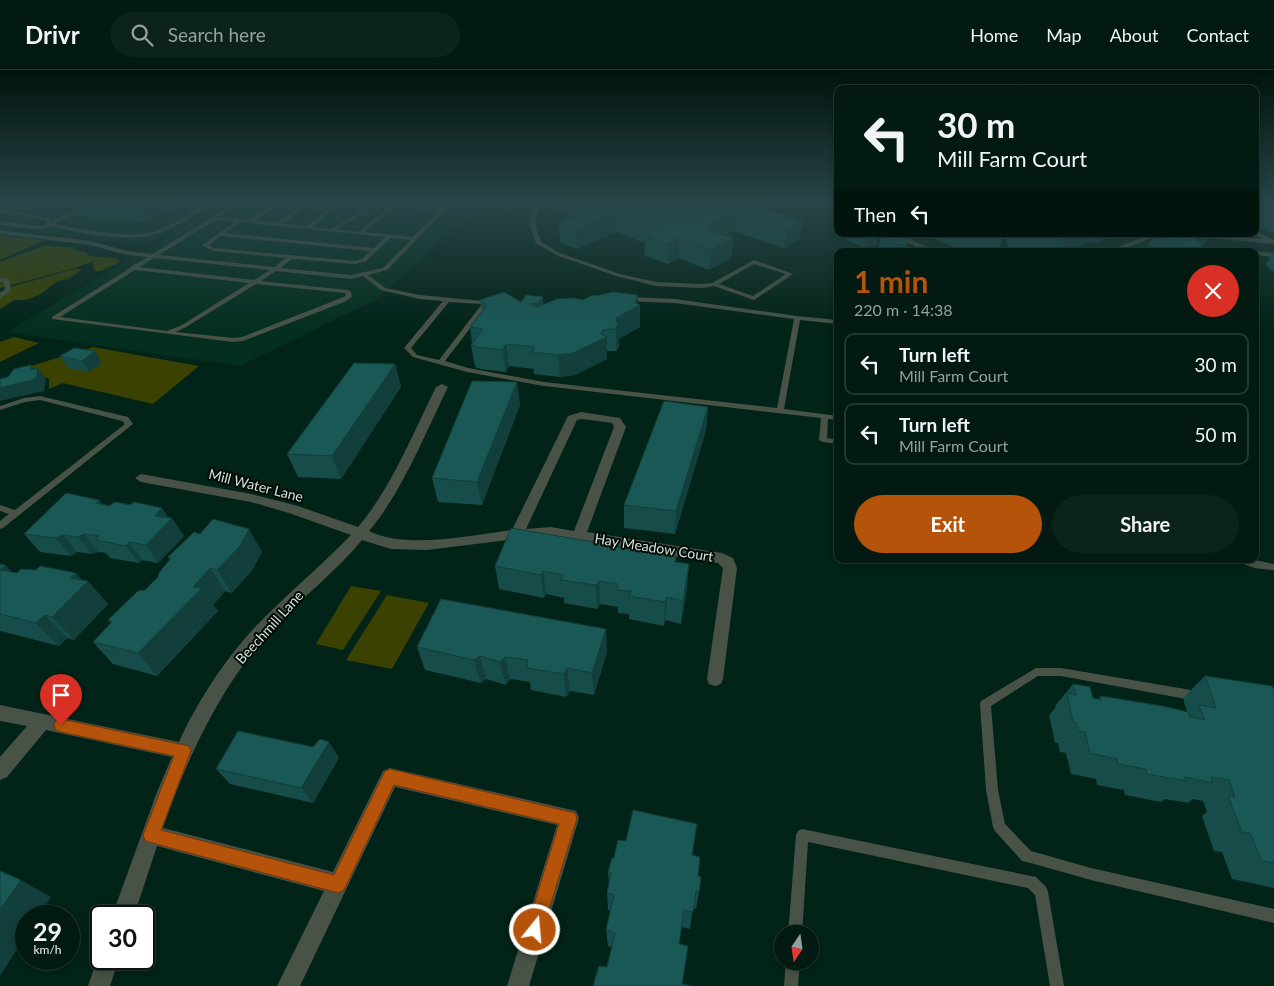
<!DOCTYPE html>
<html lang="en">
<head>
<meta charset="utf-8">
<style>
  :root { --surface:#021a11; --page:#0c231a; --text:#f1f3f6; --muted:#96a19f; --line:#233831; --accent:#b45309 }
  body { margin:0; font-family:Lato,sans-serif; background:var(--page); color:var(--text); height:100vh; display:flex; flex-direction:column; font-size:19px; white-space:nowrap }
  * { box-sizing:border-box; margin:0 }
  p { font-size:16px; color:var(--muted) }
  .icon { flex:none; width:28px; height:28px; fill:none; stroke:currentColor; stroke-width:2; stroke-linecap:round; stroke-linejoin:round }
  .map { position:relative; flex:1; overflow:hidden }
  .side { position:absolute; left:834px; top:178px; width:425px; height:315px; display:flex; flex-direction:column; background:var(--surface); border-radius:10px; box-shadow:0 2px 8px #0003,0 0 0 1px var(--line) }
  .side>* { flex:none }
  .banner { position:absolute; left:834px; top:15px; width:425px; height:152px; border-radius:10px; box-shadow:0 2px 8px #0003,0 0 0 1px var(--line); background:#021a11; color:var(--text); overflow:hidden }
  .needle { width:32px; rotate:193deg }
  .buttons { position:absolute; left:774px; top:855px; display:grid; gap:10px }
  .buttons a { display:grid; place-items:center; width:45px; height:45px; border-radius:50%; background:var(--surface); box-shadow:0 2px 8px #0003,0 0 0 1px var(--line); font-size:25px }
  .speed { position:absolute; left:15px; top:835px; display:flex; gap:10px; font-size:25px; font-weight:700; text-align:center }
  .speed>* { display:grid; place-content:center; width:65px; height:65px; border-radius:50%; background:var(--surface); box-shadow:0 2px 8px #0003,0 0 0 1px var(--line); line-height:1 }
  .speed small { font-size:12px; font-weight:400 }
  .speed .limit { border:2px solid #111; border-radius:8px; background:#fff; color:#111 }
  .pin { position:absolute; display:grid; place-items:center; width:42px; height:42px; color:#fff; margin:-51px -21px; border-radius:50% 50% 50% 0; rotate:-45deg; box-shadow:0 0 5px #0007 }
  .pin .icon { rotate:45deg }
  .me { position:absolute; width:55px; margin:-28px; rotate:17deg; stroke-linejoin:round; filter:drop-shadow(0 0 4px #0008) }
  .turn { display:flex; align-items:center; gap:18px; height:105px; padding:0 20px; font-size:22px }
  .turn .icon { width:65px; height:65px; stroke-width:2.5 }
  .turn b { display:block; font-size:35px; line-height:42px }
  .then { display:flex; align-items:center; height:48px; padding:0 20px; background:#0003; gap:10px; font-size:19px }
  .round { display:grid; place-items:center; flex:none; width:52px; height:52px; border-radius:26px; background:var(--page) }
  .overview { display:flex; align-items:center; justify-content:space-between; height:85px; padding:0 20px }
  h1 { font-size:30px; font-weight:700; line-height:38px; color:var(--accent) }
  .action { display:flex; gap:10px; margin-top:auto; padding:10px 20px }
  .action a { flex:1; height:58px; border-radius:30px; background:var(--accent); color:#fff; font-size:20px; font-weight:700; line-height:58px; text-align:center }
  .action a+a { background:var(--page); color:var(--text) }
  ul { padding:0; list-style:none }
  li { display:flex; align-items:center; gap:15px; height:62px; margin:0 10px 8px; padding:0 10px; border:2px solid var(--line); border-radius:10px }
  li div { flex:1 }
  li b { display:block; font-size:19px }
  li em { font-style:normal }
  header { display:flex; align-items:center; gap:30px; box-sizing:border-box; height:70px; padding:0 25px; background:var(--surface); border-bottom:1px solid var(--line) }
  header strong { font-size:24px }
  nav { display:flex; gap:28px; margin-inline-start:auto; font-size:18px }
  .search { width:350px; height:45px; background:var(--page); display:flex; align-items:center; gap:12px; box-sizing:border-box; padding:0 18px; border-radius:28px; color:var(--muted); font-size:19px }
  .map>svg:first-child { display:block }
</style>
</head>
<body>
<header>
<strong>Drivr</strong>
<div class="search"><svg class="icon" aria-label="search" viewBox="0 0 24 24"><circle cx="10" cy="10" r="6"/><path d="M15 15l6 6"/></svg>Search here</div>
<nav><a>Home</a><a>Map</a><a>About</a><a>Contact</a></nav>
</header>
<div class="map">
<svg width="1274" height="916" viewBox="0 0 1274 916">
  <rect width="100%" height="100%" fill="#022317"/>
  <g fill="#042e1f">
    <path d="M0 132H219L152 171 140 174 0 159Z"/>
    <path d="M226 132H486L377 229 240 296 7 262Z"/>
  </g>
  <g fill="#3a4101">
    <path d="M0 166 45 170 0 190Z"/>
    <path d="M44 176 72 177 74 180 86 182 88 186 116 188 120 192 101 201H94L93 191 75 198 0 218V192Z"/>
    <path d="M74 199H82L68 209 58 211 39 225 25 230H14L0 239V222L7 218Z"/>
    <path d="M14 267 39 273 0 292V272Z"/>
    <path d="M93 277 199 296 153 334 63 313 49 319V309L21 299Z"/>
    <path d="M351 516 381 521 343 580 316 574Z"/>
    <path d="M387 525 429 533 392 599 346 590Z"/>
  </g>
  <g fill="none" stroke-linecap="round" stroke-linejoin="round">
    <g fill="#495247" fill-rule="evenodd">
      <path d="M4 132H9L2 140 10 141 9 140 11 139 81 132 87 133 85 134 11 141 49 148 51 152 92 132H98L54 154C82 159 126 169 153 162 172 157 190 142 207 132H212C198 143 173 159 156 164 125 173 81 163 49 156L42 160 0 155V151L41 156 47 154 45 150 0 142V136Z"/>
      <path d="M237 132H242L219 147 248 150 276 134 303 135 333 138V140L312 157 331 159 377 132H382L337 159 359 162 391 135 387 132 442 138 448 132H453L387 200 368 205 385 218 420 225 493 232V234L488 235 445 291 468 298 544 312 777 338 794 249 675 233 627 231 624 229 627 227 675 229 797 246 838 250V254L800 250 784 339 838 346V350L828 349 827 368 838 370V374L823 372 819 370 821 348 544 316 467 302 413 287 404 278 443 231 420 229 381 220 363 206 351 209 276 201 261 211 348 220 351 222 352 227 344 232 243 271 233 272 52 249V247L130 198V197L148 187 127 185 90 175 0 164V160L90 171 127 181 152 184 210 149V147H213ZM277 137 297 138 276 153 254 151ZM395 137 439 141 413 167 364 162ZM303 138 327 140 306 156 282 154ZM215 150 235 152 203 174V176L213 181 286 188 274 197 159 185ZM240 152 385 167 374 178 225 163ZM221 166 370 181 362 189 354 191 214 178 209 175ZM391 168 411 170 383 198 351 205 280 198 292 189 356 194 366 191ZM154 188 270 200 254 210 139 197ZM135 200 249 213 182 255 167 261 60 247ZM256 214 345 223 346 226 242 267 233 268 176 262 186 257ZM449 232 482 234 439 290 417 285 411 278Z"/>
      <path d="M535 132H539L535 154 541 172 560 183 620 204 656 212 702 214 712 213 754 190 793 204 754 230 714 216 702 218 656 216 616 206 556 185 536 173 529 154ZM754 194 786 204 753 226 719 214Z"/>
      <path d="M1255 161 1274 170V174L1253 164H1255Z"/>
      <path d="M1255 181 1274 183V187L1255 185Z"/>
      <path d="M0 208 9 209 11 221 0 228V223L5 220 4 212H0Z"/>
      <path d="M40 326 128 347 133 354 3 458 0 459V451L9 444 0 441V435L15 440 125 354 122 351 40 330 25 332 0 340V336L24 328Z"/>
      <path d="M1238 489C1250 488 1262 492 1274 494V500C1262 499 1247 499 1238 489Z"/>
      <path d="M1036 598H1061L1197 621 1201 623 1202 626 1201 629 1197 631 1061 606H1038L991 636 998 720 1005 754 1031 781 1091 798 1274 839V853L1091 810 1027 792 1022 791 995 761 993 757 986 720 980 634 981 631Z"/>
      <path d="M802 759 1036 807 1046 817 1048 822 1064 916H1050L1035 825 1028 818 808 772 802 864H788L796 765 798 761Z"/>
      <path d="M786 891H800L798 916H784Z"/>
    </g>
    <g fill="#495247" fill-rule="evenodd">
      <path d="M890 164H900L935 181H925Z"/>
      <path d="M1150 164H1161L1119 181H1108Z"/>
      <path d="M1185 164H1212L1274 170V174L1189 166Z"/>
      <path d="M442 314 448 317C426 362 401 424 369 461 408 480 470 465 512 460L568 346 581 342 620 348 626 357 587 462 722 483 733 488 737 498 723 609 721 614 715 616 709 614 707 609 723 498 718 493 551 467 517 469 427 480 391 479 362 470C334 504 297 531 268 564 218 620 187 689 163 758L333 802 383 701 390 698 576 741 579 748 529 916H507L557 755 395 717 300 916H277L324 821 157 776 134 846H112L157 722 172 687 46 660 7 707 0 710V687L27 656 0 651V635L179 672C198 630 226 588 257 555 287 524 321 496 351 465L289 443 251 432 141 412 135 408 141 404 251 424 298 436 358 457C392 417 413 363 436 317ZM582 349 612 353 614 357 574 461 551 457 526 459 577 350Z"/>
      <path d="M100 881 101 889H119L110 916H88Z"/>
    </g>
  </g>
  <g fill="#164c49">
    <path d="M74 132H191L175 141H160L141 152 81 146Z"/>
    <path d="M551 132H773L772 141 799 170 784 178 733 161 725 165 733 168 731 188 709 200 679 188 668 194 644 185 645 173 616 162 577 179 560 172 559 152 574 146 556 139V135L551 133Z"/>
    <path d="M1255 132H1274V163L1255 156Z"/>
    <path d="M848 164H877L876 175 864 178 847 170Z"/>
    <path d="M923 164H1004L998 181 953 177Z"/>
    <path d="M1008 164H1118L1093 173 1091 172 1069 181H1009L1006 170Z"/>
    <path d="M1154 164H1210L1203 177 1206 181H1146Z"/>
    <path d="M881 166 902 168 907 175 906 181H879V176Z"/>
    <path d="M1274 183V201H1272L1266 194 1272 184Z"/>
    <path d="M596 226 638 235 640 257 619 269V277L616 281H607V289L575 305 560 307 534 304V299L509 296 506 302 480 299 475 297 471 275 472 273 470 257 482 241 480 230 521 232 544 234 583 230Z"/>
    <path d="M60 286 102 293 89 302 68 298Z"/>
    <path d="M395 294 401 317 341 409 298 407 287 384Z"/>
    <path d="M517 312 520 335 482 435 438 432 432 408Z"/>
    <path d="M708 337 706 360 675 464 624 458V435Z"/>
    <path d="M99 430 102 434 169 448 184 466 158 493 142 490 139 493 110 488 106 483 98 482 92 484 77 482 71 486 40 482 24 464Z"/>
    <path d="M262 482 253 499 232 523 225 521 213 535 218 541 157 606 113 594 93 572 111 553 108 550 145 520 158 507 170 490 168 487Z"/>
    <path d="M675 492 687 518 681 554 665 550 664 556 629 549V544L618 543V537L600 534 597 539 564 533V528L546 524 544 528 499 519 495 496Z"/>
    <path d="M0 494 5 495 11 502 17 503 81 510 108 534 74 570 67 568 59 576 0 561Z"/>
    <path d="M417 577 607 582 594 625 570 621 566 627 531 620 530 612 510 609 506 615 486 609 481 613 425 600Z"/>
    <path d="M1205 606 1274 620V818L1232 809 1222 782 1214 781 1202 746 1207 742 1203 731 1193 729 1188 733 1165 729 1161 732 1125 725 1124 720 1097 715 1096 709 1071 704 1066 683 1060 682 1058 673H1055L1049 645 1056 637 1055 636 1073 614 1093 628 1098 629 1101 626 1187 642 1183 628Z"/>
    <path d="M329 672 339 688 313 733 230 714 216 699 313 677Z"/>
    <path d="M692 785 698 806 699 822 696 839 693 838 690 859 682 857 607 897 612 877 608 876 606 860 611 841 608 840 607 823 609 814 608 802Z"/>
  </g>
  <g fill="#123e3c">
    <path d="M133 132H156L160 141 141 152 132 133Z"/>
    <path d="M171 132H191L175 141Z"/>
    <path d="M755 132H773L772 141 750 134Z"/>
    <path d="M735 142 733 161 701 177 703 158Z"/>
    <path d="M615 143 616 162 577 179 576 159Z"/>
    <path d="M802 151 799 170 784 178 787 159Z"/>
    <path d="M1066 164H1095L1091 172 1069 181H1059Z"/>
    <path d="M1098 164H1118L1093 173Z"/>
    <path d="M1197 164H1210L1200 181 1193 165Z"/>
    <path d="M878 165 876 175 864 178 866 168Z"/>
    <path d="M679 168V188L668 194V174Z"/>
    <path d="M733 168 731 188 709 200 711 180Z"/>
    <path d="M638 225V236L640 235V257L619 269V277L616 281V248L635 233Z"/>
    <path d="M543 227 545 248 529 234Z"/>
    <path d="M603 260V268L607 267V289L575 305 560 307 558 285 601 264Z"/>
    <path d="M506 274 509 296 506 302 503 280Z"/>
    <path d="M95 281 102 293 89 302 82 291Z"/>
    <path d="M395 294 401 317 341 409 332 386Z"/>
    <path d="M31 295 37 304 38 298 46 310 44 321 0 331V318L31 300Z"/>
    <path d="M517 312 520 335 482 435 477 412Z"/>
    <path d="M708 337 706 360 675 464 676 441Z"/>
    <path d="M99 430 112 447 96 433Z"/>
    <path d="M162 438 170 450 172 448 184 466 158 493 146 475 155 446Z"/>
    <path d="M249 459 262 482 253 499 232 523 217 500Z"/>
    <path d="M84 464 98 482 92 484 78 467Z"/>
    <path d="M63 465 77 482 71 486 56 468Z"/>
    <path d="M129 472 142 490 139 493 126 476Z"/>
    <path d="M689 494 687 518 681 554 683 531Z"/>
    <path d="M5 495 27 518 0 500Z"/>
    <path d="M210 498 225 521 213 535 218 541 157 606 138 583 193 517Z"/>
    <path d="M543 501 546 524 544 528 541 505Z"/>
    <path d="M76 503 85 514 88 511 108 534 74 570 52 547 70 508Z"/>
    <path d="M599 511 600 534 597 539 596 515Z"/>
    <path d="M667 527 665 550 664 556 665 532Z"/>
    <path d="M45 545 67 568 59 576 36 553Z"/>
    <path d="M606 559 607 582 594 625 592 603Z"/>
    <path d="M480 586 486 609 481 613 474 590Z"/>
    <path d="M505 587 510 609 506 615 500 592Z"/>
    <path d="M567 598 570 621 566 627 564 604Z"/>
    <path d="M329 672 339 688 313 733 301 718Z"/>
    <path d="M21 810 51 827 39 846H26V865L0 906V840Z"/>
  </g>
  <g fill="#195855" stroke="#123e3c">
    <path d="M586 132H755L750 134 802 151 787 159 735 142 703 158 733 168 711 180 679 168 668 174 645 165 658 158 615 143 576 159 559 152 597 136Z"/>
    <path d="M856 164H876L878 165 866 168Z"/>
    <path d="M1162 164H1197L1193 165 1206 181 1178 179 1172 171H1167Z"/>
    <path d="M881 166H902V168H907V175L882 173Z"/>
    <path d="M504 222 521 232 526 225 543 227 539 233 529 234 537 237 557 229 572 228 583 230 593 225 596 226 613 222 638 225 635 233 640 235 616 248 618 255 615 259 603 260 601 264 607 267 573 283 558 285 532 282 534 277 506 274 503 280 476 277 471 275 483 259 470 257 487 235 480 230Z"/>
    <path d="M74 278 95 281 82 291 60 286Z"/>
    <path d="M354 293 395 294 332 386 287 384Z"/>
    <path d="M31 295V300L38 298 36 309 0 318V309L8 307 14 299Z"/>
    <path d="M472 311 517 312 477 412 432 408Z"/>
    <path d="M664 331 708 337 676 441 624 435Z"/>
    <path d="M66 423 99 430 96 433 109 436 115 432 130 435 134 432 162 438 155 446 172 448 146 475 129 472 126 476 96 470 99 466 84 464 78 467 63 465 56 468 24 464Z"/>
    <path d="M213 449 249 459 240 476 217 500 210 498 193 517 202 518 138 583 93 572 112 552 108 550 138 521 145 520 158 507 159 503 171 488 168 487 194 462 200 464Z"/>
    <path d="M511 458 676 486 675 492 689 494 683 531 667 527 665 532 629 526 631 521 617 520 618 514 599 511 596 515 561 510 563 505 543 501 541 505 495 496Z"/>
    <path d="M0 494 5 495 0 500 17 503 21 499 36 500 40 496 76 503 70 508 88 511 52 547 45 545 36 553 0 544Z"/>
    <path d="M441 529 606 559 592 603 567 598 564 604 527 598 528 590 505 587 500 592 480 586 474 590 417 577Z"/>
    <path d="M1205 606 1272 616 1274 620V793L1262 791 1250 763 1242 762 1228 726 1235 727 1229 710 1211 707 1213 713 1185 707 1186 711 1147 704 1146 699 1118 694 1117 689 1090 683 1085 662 1078 661 1076 652H1073L1067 623 1076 625 1073 614 1090 617 1093 628 1101 630V626L1162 636 1188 642 1190 647 1205 650 1199 635 1216 638Z"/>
    <path d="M238 661 313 677 320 669 329 672 301 718 216 699Z"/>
    <path d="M633 740 697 754 692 785 700 787 698 806 701 807 699 822 696 821 693 842 684 840 679 874 688 876 682 914 691 916H593L599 896 607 897 615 863 606 860 614 825 607 823 611 803 608 802 612 788H614L618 770 626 771Z"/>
    <path d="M0 801 21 810 0 840Z"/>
  </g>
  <linearGradient id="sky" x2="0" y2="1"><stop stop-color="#01130d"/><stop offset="0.51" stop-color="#284547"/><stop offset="1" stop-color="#284547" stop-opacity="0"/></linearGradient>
  <rect width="1274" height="260" fill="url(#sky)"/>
  <path fill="#b45309" stroke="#753606" d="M61 649 189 676 191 681 161 760 334 805 385 701 390 699 575 743 577 748 541 866 535 869 529 866 526 860 559 754 394 715 344 820 338 823 145 771 143 765 174 686 61 662 56 660 54 655 56 650Z"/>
  <g text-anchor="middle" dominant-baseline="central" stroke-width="4" stroke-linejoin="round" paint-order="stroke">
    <g font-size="14" fill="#d0e2da" stroke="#010905">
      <text transform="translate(256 415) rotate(14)">Mill Water Lane</text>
      <text transform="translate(654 477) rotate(9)">Hay Meadow Court</text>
      <text transform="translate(269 557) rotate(-48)">Beechmill Lane</text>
    </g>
  </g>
</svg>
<div class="buttons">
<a><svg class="needle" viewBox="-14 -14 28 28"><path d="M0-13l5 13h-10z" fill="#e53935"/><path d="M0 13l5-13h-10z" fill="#96a19f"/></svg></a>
</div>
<div class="speed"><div>29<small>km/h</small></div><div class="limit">30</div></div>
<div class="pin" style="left:61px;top:655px;background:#d93025"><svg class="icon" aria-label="arrive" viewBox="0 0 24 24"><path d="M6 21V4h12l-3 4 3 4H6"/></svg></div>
<svg class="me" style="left:535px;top:860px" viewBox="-20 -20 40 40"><circle r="17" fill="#b45309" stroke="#fff" stroke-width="3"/><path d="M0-11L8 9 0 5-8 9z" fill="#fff"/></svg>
<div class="banner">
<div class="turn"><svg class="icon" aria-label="left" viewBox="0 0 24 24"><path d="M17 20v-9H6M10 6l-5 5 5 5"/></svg><div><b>30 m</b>Mill Farm Court</div></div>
<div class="then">Then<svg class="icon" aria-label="left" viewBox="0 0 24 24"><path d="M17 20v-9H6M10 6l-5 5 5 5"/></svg></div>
</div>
<section class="side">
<div class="overview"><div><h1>1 min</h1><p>220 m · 14:38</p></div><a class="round" style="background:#d93025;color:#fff"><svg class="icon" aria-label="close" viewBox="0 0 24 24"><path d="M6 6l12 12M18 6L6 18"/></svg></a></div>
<ul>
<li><svg class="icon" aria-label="left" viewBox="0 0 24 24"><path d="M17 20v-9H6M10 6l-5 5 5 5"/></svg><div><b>Turn left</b><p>Mill Farm Court</p></div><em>30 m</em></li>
<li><svg class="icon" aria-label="left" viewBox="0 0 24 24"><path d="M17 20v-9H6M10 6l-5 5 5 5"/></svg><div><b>Turn left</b><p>Mill Farm Court</p></div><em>50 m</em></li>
</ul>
<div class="action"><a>Exit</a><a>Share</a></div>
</section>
</div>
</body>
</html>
